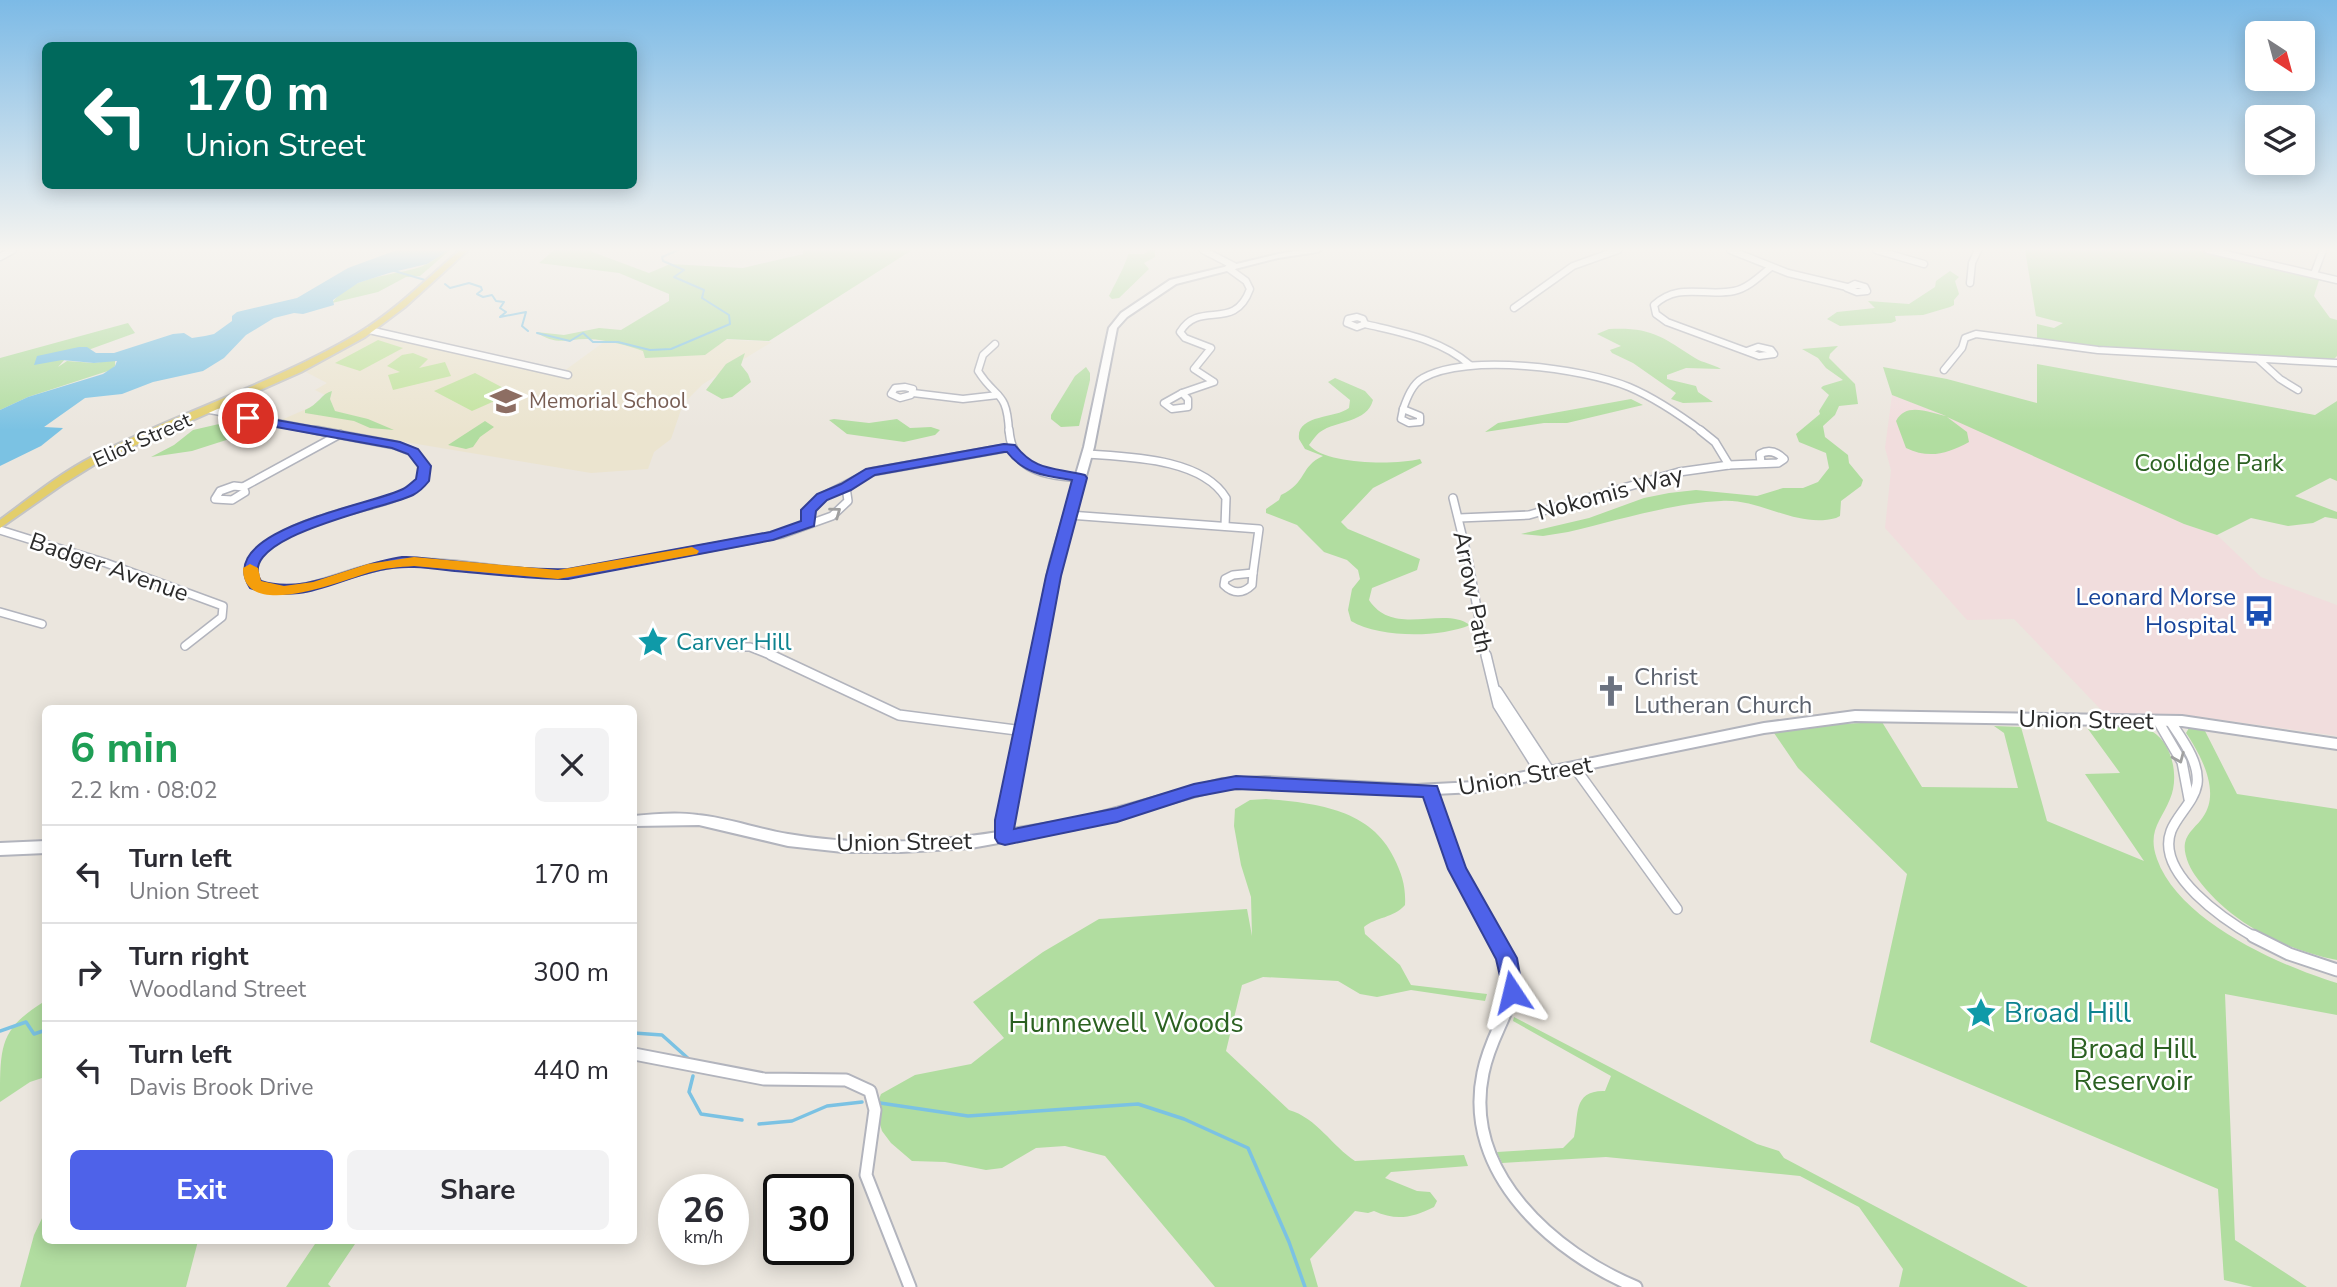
<!DOCTYPE html>
<html lang="en">
<head>
<meta charset="utf-8">
<style>
  :root { --surface:#fff; --page:#f2f2f3; --text:#2b2b33; --muted:#7c7c81; --line:#e1e1e2; --accent:#4e62e9 }
  body { margin:0; font-family:"Nunito Sans",sans-serif; background:var(--page); color:var(--text); height:100vh; display:flex; flex-direction:column; font-size:26px; white-space:nowrap }
  * { box-sizing:border-box; margin:0 }
  p { font-size:23px; color:var(--muted) }
  .icon { flex:none; width:38px; height:38px; fill:none; stroke:currentColor; stroke-width:2; stroke-linecap:round; stroke-linejoin:round }
  .map { position:relative; flex:1; overflow:hidden }
  .sheet { position:absolute; left:42px; top:705px; width:595px; height:539px; display:flex; flex-direction:column; background:var(--surface); border-radius:10px; box-shadow:0 4px 18px #0003 }
  .sheet>* { flex:none }
  .top-card { position:absolute; left:42px; top:42px; width:595px; height:147px; border-radius:10px; box-shadow:0 4px 18px #0003; background:#00695c; color:#fff; overflow:hidden }
  .needle { width:46px; rotate:144deg }
  .buttons { position:absolute; left:2245px; top:21px; display:grid; gap:14px }
  .buttons a { display:grid; place-items:center; width:70px; height:70px; border-radius:10px; background:var(--surface); box-shadow:0 4px 18px #0003; font-size:35px }
  .speed { position:absolute; left:658px; top:1174px; display:flex; gap:14px; font-size:35px; font-weight:700; text-align:center }
  .speed>* { display:grid; place-content:center; width:91px; height:91px; border-radius:50%; background:var(--surface); box-shadow:0 4px 18px #0003; line-height:1 }
  .speed small { font-size:18px; font-weight:400 }
  .speed .limit { border:4px solid #111; border-radius:10px; background:#fff; color:#111 }
  .pin { position:absolute; display:grid; place-items:center; width:60px; height:60px; color:#fff; margin:-30px; border:4px solid #fff; border-radius:50%; box-shadow:0 2px 7px #0007 }
  .me { position:absolute; width:77px; margin:-38px; rotate:350deg; stroke-linejoin:round; filter:drop-shadow(0 0 5px #0008) }
  .turn { display:flex; align-items:center; gap:24px; height:147px; padding:0 28px; font-size:32px }
  .turn .icon { width:91px; height:91px; stroke-width:2.5 }
  .turn b { display:block; font-size:49px; line-height:60px }
  .round { display:grid; place-items:center; flex:none; width:74px; height:74px; border-radius:10px; background:var(--page) }
  .head { display:flex; align-items:center; justify-content:space-between; height:119px; padding:0 28px }
  h1 { font-size:42px; font-weight:700; line-height:52px; color:#1e9e55 }
  .cta { display:flex; gap:14px; margin-top:auto; padding:14px 28px }
  .cta a { flex:1; height:80px; border-radius:10px; background:var(--accent); color:#fff; font-size:28px; font-weight:700; line-height:80px; text-align:center }
  .cta a+a { background:var(--page); color:var(--text) }
  ul { padding:0; list-style:none }
  li { display:flex; align-items:center; gap:21px; height:98px; padding:0 28px; border-top:2px solid var(--line) }
  li div { flex:1 }
  li b { display:block; font-size:26px }
  li em { font-style:normal }
  .map>svg:first-child { display:block }
</style>
</head>
<body>
<div class="map">
<svg width="2337" height="1287" viewBox="0 0 2337 1287">
  <rect width="100%" height="100%" fill="#ebe6de"/>
  <path fill="#ebe4cf" d="M378 330 564 371 615 334 772 342 703 384 683 404 671 439 654 452 648 469 591 473 279 421 331 398 315 390 327 383 302 370Z"/>
  <path fill="#f1dddd" d="M1892 395 1938 412 2184 524 2217 535 2261 577 2337 605V736L2194 716H2107L2014 619 1967 620 1885 528 1891 470 1885 448Z"/>
  <g fill="#b1dda0">
    <path d="M450 250 420 276 406 277 378 292 332 303C353 274 393 277 423 266 433 262 439 254 450 250Z"/>
    <path d="M554 250H587L649 273 670 264 743 268 803 254V250H912L769 341 727 339 705 355 645 358 643 351C626 345 607 340 589 339 569 338 557 347 536 332L564 335 599 328 621 330 669 301V294L619 273 539 263Z"/>
    <path d="M1149 250H1155V257L1144 263 1149 269 1119 298 1112 299 1109 296C1114 286 1127 262 1128 254H1144Z"/>
    <path d="M2025 250H2196L2320 277 2314 296 2330 318 2337 320V356L2333 360 2096 347 2037 340V324L2054 328 2063 323 2036 316Z"/>
    <path d="M1950 271 1959 277 1955 281 1959 294 1954 300V305L1950 307 1923 315 1895 316 1896 321 1891 323 1840 326 1827 319 1837 312 1875 308 1868 301 1909 304 1935 287 1936 281Z"/>
    <path d="M128 323 135 333 66 358 58 367 67 361 94 363 115 360V366L111 370 28 397 0 410V358Z"/>
    <path d="M1609 329C1652 327 1662 337 1695 358 1703 363 1713 364 1721 369L1686 368 1667 375V379L1696 386 1698 392 1713 402 1683 403 1671 399 1676 393 1633 363 1612 353 1610 350 1621 346 1597 334Z"/>
    <path d="M1838 346 1830 354 1829 358 1855 384 1858 404 1839 406 1835 415 1823 426 1825 437 1848 455 1849 463 1863 480 1861 486 1841 501 1840 516 1836 518C1797 529 1760 498 1721 501 1673 503 1615 521 1568 532L1543 536 1521 534 1589 518 1644 498 1669 493 1696 490 1757 496 1783 488H1803L1818 482 1829 468 1826 453 1799 442 1796 434 1820 414 1819 411 1829 395 1821 388 1823 386 1843 380 1826 368 1818 358 1802 349Z"/>
    <path d="M745 353 741 365 748 374 751 382 732 397 722 399 706 390 726 364Z"/>
    <path d="M2037 364 2315 415 2337 401V481L2330 478 2295 496 2337 512V519L2325 517 2313 523 2288 526 2251 518 2217 535 2184 524 1947 417 1967 432 1969 442C1947 454 1929 459 1906 448L1896 421C1906 401 1930 413 1946 416L1892 395 1883 367 1947 379 2037 403Z"/>
    <path d="M1086 367 1090 373V380L1079 426 1061 427 1051 419V415L1075 376Z"/>
    <path d="M1335 378 1365 391 1373 400C1367 423 1337 420 1320 432 1316 435 1312 441 1309 445 1326 465 1395 465 1420 459L1422 463 1373 488 1341 522 1348 529 1420 559 1417 570 1372 588 1369 600C1394 638 1443 605 1470 625 1439 638 1380 638 1351 621L1348 610 1352 589 1360 579 1358 570 1347 560 1324 552 1297 525 1266 513V509L1279 500 1281 495C1307 483 1300 466 1323 456L1305 449 1299 439C1296 414 1335 419 1349 408L1350 400 1328 382Z"/>
    <path d="M332 391 330 399 335 411 368 419 394 430 370 428 354 421 305 413V410C318 405 322 393 332 391Z"/>
    <path d="M1631 399 1643 405 1567 423H1544L1485 432 1498 423Z"/>
    <path d="M834 419 869 423 897 419 910 428 931 427 940 430 935 435 904 442 847 434 829 420Z"/>
    <path d="M485 421 494 427 480 437 473 447 466 449 448 445Z"/>
    <path d="M219 424 235 427 248 425 253 429 245 434 192 451 151 457 174 445 193 430Z"/>
    <path d="M1882 722 1922 787 2018 788 2004 733 1994 726 2021 727 2047 821 2144 861 2085 774 2120 773 2088 729C2105 729 2131 723 2147 729 2172 738 2180 777 2170 799 2161 821 2147 831 2157 859 2179 921 2278 965 2337 983V1015L2225 994 2235 1240 2307 1287H2253L2224 1280 2218 1189 1870 1042 1907 874 1798 768 1774 733 1818 725Z"/>
    <path d="M2189 728 2204 729 2237 794 2337 809V960C2283 949 2230 923 2197 878 2190 869 2183 854 2185 843 2187 832 2198 825 2203 817 2221 792 2201 755 2186 733Z"/>
    <path d="M1266 799C1315 803 1371 809 1394 858 1402 874 1406 887 1405 905 1394 918 1376 917 1364 927L1365 934 1400 965 1411 985 1487 994 1485 1001 1411 990 1377 997 1360 994 1338 981 1263 977 1242 985 1226 1051 1289 1110C1317 1118 1332 1146 1355 1161L1464 1155 1468 1166 1391 1172 1385 1178 1417 1191 1430 1192 1437 1201 1434 1207C1412 1218 1396 1221 1374 1211L1368 1213 1355 1211 1310 1259 1318 1287H1215L1105 1156 1065 1146 1036 1148 1002 1168 986 1170 945 1162 912 1161 891 1143 882 1131 879 1121 878 1102 881 1094 915 1075 971 1064 1004 1038 973 1002 1043 952 1099 919 1247 909 1252 936 1251 897 1241 865 1234 826 1235 809 1250 800Z"/>
    <path d="M45 1001V1077L30 1082 0 1102C0 1044 0 1029 45 1001Z"/>
    <path d="M1514 1017 1757 1144 1779 1151 1784 1158 2028 1287H1899L1903 1269 1859 1207 1800 1176 1606 1157 1502 1163 1497 1152 1563 1148 1574 1137C1579 1116 1572 1090 1605 1091L1611 1076 1513 1021Z"/>
    <path d="M45 1212 46 1241H198L186 1287H20L34 1235Z"/>
    <path d="M317 1241H357L328 1284 331 1287H286Z"/>
  </g>
  <g fill="#c1e39d">
    <path d="M378 340 403 348 360 371 335 363Z"/>
    <path d="M413 353 428 359 419 368 445 362 451 376 393 390 388 375 400 372 387 366 402 355Z"/>
    <path d="M475 373 513 393 472 411 434 391Z"/>
  </g>
  <path fill="#7bc2e3" d="M397 250H449L427 264 389 273 358 283 333 300 334 305 303 314 294 313 274 318 246 335 224 358 203 371 153 382 122 394 85 398 44 427 63 428 61 430 41 446 0 466V410L28 397 103 374 115 366 117 361 94 363 62 360 34 365 37 356 79 347H87L96 353H114L173 334 184 333 192 338 205 336 214 334 232 321V316L237 312 297 298 348 268Z"/>
  <g fill="none" stroke-linecap="round" stroke-linejoin="round">
    <g stroke="#7bc2e3" stroke-width="2">
      <path d="M746 250H784"/>
      <path d="M391 270 425 280"/>
      <path d="M445 284 450 288 469 283 481 287 482 290 477 294 483 297 492 295 496 301 504 302 500 308 506 312 500 317 526 312 522 326 528 331"/>
      <path d="M537 333 570 341 583 333 593 342H618L650 350 671 349 730 324 729 315 702 298 704 290 674 277 684 270 663 261 662 257 678 250"/>
    </g>
    <g stroke="#7bc2e3" stroke-width="3.5">
      <path d="M0 1031 26 1022 34 1034 46 1030"/>
      <path d="M634 1033 662 1035 691 1061"/>
      <path d="M693 1076 689 1092 701 1114 742 1120"/>
      <path d="M880 1103 968 1116 1138 1104 1184 1119 1248 1148 1289 1242 1305 1287"/>
      <path d="M759 1124 792 1121 827 1106 862 1102"/>
    </g>
    <defs>
      <g id="street-far3">
        <path d="M1203 250 1234 266"/>
        <path d="M1730 250 1788 273 1847 287"/>
        <path d="M1876 250 1924 264"/>
        <path d="M2208 250 2337 280"/>
        <path d="M0 257 13 250"/>
        <path d="M2314 274 2323 250"/>
        <path d="M1970 283 1972 263 1978 250"/>
        <path d="M1855 284 1865 287 1867 291 1857 292 1847 288Z"/>
        <path d="M1514 308 1573 266 1618 250"/>
        <path d="M1357 317 1363 319 1365 324 1357 327 1347 323 1348 319Z"/>
        <path d="M1365 324C1402 333 1440 339 1470 365"/>
        <path d="M369 330 568 375"/>
        <path d="M995 344 983 355 978 371C996 400 1007 389 1009 432"/>
        <path d="M1747 351 1758 347 1771 350 1774 354 1759 356 1667 322 1656 314 1654 305C1679 282 1704 297 1734 291 1748 288 1760 276 1771 267"/>
        <path d="M2258 359 2280 379 2298 390"/>
        <path d="M1944 370 1962 348 1965 338 1976 334 2098 350 2337 363"/>
        <path d="M905 387 913 389 911 395 900 398 891 394 895 388Z"/>
        <path d="M913 393 963 399 998 395"/>
        <path d="M1182 393 1188 399V407L1172 409 1164 403Z"/>
        <path d="M1182 393 1214 382 1194 369 1211 348 1185 338 1180 332C1200 299 1234 333 1250 289L1246 281 1228 268"/>
        <path d="M1403 409 1420 416V422L1409 423 1401 419Z"/>
        <path d="M1403 409C1407 398 1412 384 1423 378 1467 353 1583 368 1629 387 1655 398 1680 415 1703 432"/>
        <path d="M210 410 324 432"/>
      </g>
      <g id="street-far2">
        <path d="M315 430 395 445 413 452 425 466 422 481C407 496 387 500 367 506 327 517 270 529 249 569L255 585C301 599 335 575 380 566 437 554 508 576 568 574L782 534 832 516 848 501 846 487"/>
        <path d="M1009 430C1012 471 1045 475 1080 478"/>
        <path d="M1700 430 1715 442 1729 465"/>
        <path d="M1087 454C1128 457 1202 458 1226 498L1225 526"/>
        <path d="M234 486 243 487 245 492 232 500 215 499 220 491Z"/>
        <path d="M243 487 340 434"/>
        <path d="M1453 498 1468 559 1486 657"/>
        <path d="M1069 515 1259 529 1253 573"/>
        <path d="M1459 518 1529 515 1679 472 1729 465 1778 463 1784 459C1777 452 1769 449 1760 454L1761 463"/>
        <path d="M808 523V510L826 495 871 472 1011 447"/>
        <path d="M0 530 106 563 223 606 222 617 185 646"/>
        <path d="M1253 573 1252 585C1243 594 1233 594 1224 585L1225 579 1233 575Z"/>
        <path d="M0 612 42 624"/>
        <path d="M733 647H750L775 657"/>
      </g>
      <g id="street-far1">
        <path d="M771 655 899 715 1024 731"/>
        <path d="M1486 655 1498 705 1542 775"/>
        <path d="M1497 691 1551 773"/>
        <path d="M2158 721 2182 762 2189 799"/>
        <path d="M2170 721C2181 738 2200 762 2197 784 2194 802 2177 815 2171 831 2155 874 2226 921 2256 938"/>
        <path d="M1575 768 1677 909"/>
        <path d="M1430 790 1460 874 1497 938"/>
      </g>
      <g id="street">
        <path d="M1496 936C1532 1002 1495 1014 1483 1073 1462 1173 1554 1253 1636 1287"/>
        <path d="M2253 936 2289 954 2337 970"/>
        <path d="M634 1054 764 1079 846 1080 870 1091 875 1110 866 1175 910 1287"/>
      </g>
      <g id="secondary">
        <path d="M1303 250H1321L1317 252 1278 258 1176 284 1127 317 1117 328 1094 447 1062 563 1012 820V829L1076 819 1222 779 1265 777 1415 785 1475 782 1764 723 1855 711 2182 716 2337 739V749L2182 726 1855 721 1764 733 1475 792 1415 795 1265 787 1222 789 1076 829 971 848 901 852H843L788 846 699 825 634 826V816C655 814 677 812 698 815 728 818 758 829 788 834 856 846 930 843 998 832V820L1050 563 1084 447 1109 328 1121 313 1170 280 1278 254Z"/>
        <path d="M46 841V853L0 855V843Z"/>
      </g>
      <path id="primary" d="M460 250H468L405 307 365 337 301 372 100 461 63 484 0 528V520C30 498 59 474 92 457 179 412 273 384 357 334 395 311 427 279 460 250Z"/>
    </defs>
    <use href="#street-far3" stroke="#b2b4bd" stroke-width="9"/>
    <use href="#street-far2" stroke="#b2b4bd" stroke-width="10"/>
    <use href="#street-far1" stroke="#b2b4bd" stroke-width="12"/>
    <use href="#street" stroke="#b2b4bd" stroke-width="15"/>
    <use href="#secondary" stroke="#b2b4bd" stroke-width="4"/>
    <use href="#primary" stroke="#c4c4c4" stroke-width="4"/>
    <use href="#street-far3" stroke="#fff" stroke-width="6"/>
    <use href="#street-far2" stroke="#fff" stroke-width="7"/>
    <use href="#street-far1" stroke="#fff" stroke-width="9"/>
    <use href="#street" stroke="#fff" stroke-width="11"/>
    <use href="#secondary" fill="#fff" fill-rule="evenodd"/>
    <use href="#primary" fill="#e3ce6b" fill-rule="evenodd"/>
  </g>
  <defs><path id="oneway-chevron" d="M-2-3.5L2.5 0L-2 3.5" fill="none" stroke-width="1.6" stroke-linecap="round" stroke-linejoin="round" transform="scale(1.75)"/></defs>
  <g stroke="#a0a0a0">
    <use href="#oneway-chevron" transform="translate(836 512) rotate(-36)"/>
    <use href="#oneway-chevron" transform="translate(2179 758) rotate(67)"/>
  </g>
  <linearGradient id="sky" x2="0" y2="1"><stop stop-color="#7cbae6"/><stop offset="0.58" stop-color="#f6f4f0"/><stop offset="1" stop-color="#f6f4f0" stop-opacity="0"/></linearGradient>
  <rect width="2337" height="430" fill="url(#sky)"/>
  <path fill="#4e62e9" stroke="#334097" stroke-width="2" d="M248 415 400 442 418 449 431 466 429 481C425 486 419 492 413 495 391 507 233 536 261 581 307 596 355 563 402 557 417 556 434 560 450 561 489 565 528 570 568 569L770 532 801 521V510L817 494 841 484 866 469 1004 444 1015 445C1036 472 1054 467 1085 475L1087 478 1061 576 1014 829 1117 808 1194 784 1236 776 1437 786 1466 868 1517 958 1523 992 1520 998 1512 1000 1505 998 1496 959 1448 869 1423 797 1236 789 1194 797 1117 822 1005 845 998 843 995 838V820L1046 576 1072 480C1046 476 1024 474 1007 452H1004L875 475 851 490 827 500 816 511 814 526 773 540 568 579C530 579 493 574 455 571 430 568 405 564 380 570 330 581 304 605 250 588 212 529 373 505 403 489 407 487 412 482 416 479L418 467 408 454 392 448 243 421 241 418Z"/>
  <path fill="#f59e0b" d="M692 547 699 551 697 554 558 579 414 566C399 567 385 568 371 572 346 579 242 623 243 568L250 564 258 568 261 581 284 586 313 582 368 564 414 557 558 570Z"/>
  <defs>
    <symbol id="school-bare" viewBox="-9 -9 18 18"><path d="M0-5L7-2L0 1L-7-2ZM-4 1L0 2.5L4 1V4Q0 6-4 4Z" fill="#8d6e63" stroke="#fff" stroke-width="2.5" paint-order="stroke"/></symbol>
    <symbol id="bus-bare" viewBox="-9 -9 18 18"><path d="M-5-6H5V4H4V6H2V4H-2V6H-4V4H-5ZM-3.5-4V0h7V-4ZM-3.5 1.2v1.5H-2V1.2ZM2 1.2v1.5H3.5V1.2Z" fill="#1a4fb4" stroke="#fff" stroke-width="2.5" paint-order="stroke"/></symbol>
    <symbol id="sight-bare" viewBox="-9 -9 18 18"><path d="M0-6L1.8-2.2L6-1.7L2.9 1.2L3.7 5.4L0 3.3L-3.7 5.4L-2.9 1.2L-6-1.7L-1.8-2.2Z" fill="#0f9aa8" stroke="#fff" stroke-width="2.5" paint-order="stroke"/></symbol>
    <symbol id="church-bare" viewBox="-9 -9 18 18"><path d="M-1.2-6h2.4v3.5h3.3v2.4h-3.3V6h-2.4V-.1h-3.3v-2.4h3.3Z" fill="#6b7280" stroke="#fff" stroke-width="2.5" paint-order="stroke"/></symbol>
  </defs>
  <g fill-rule="evenodd">
    <use href="#school-bare" x="484" y="379" width="44" height="44"/>
    <use href="#bus-bare" x="2237" y="589" width="44" height="44"/>
    <use href="#sight-bare" x="631" y="620" width="44" height="44"/>
    <use href="#church-bare" x="1589" y="669" width="44" height="44"/>
    <use href="#sight-bare" x="1959" y="991" width="44" height="44"/>
  </g>
  <g text-anchor="middle" dominant-baseline="central" stroke-width="5" stroke-linejoin="round" paint-order="stroke">
    <g font-size="21" fill="#785e54" stroke="#fff" text-anchor="start">
      <text x="529" y="401">Memorial School</text>
    </g>
    <g font-size="21" fill="#2b2b2b" stroke="#fff">
      <text transform="translate(142 440) rotate(-24)">Eliot Street</text>
    </g>
    <g font-size="24" fill="#2b6121" stroke="#fff">
      <text x="2209" y="463">Coolidge Park</text>
    </g>
    <g font-size="24" fill="#2b2b2b" stroke="#fff">
      <text transform="translate(1610 493) rotate(-15)">Nokomis Way</text>
      <text transform="translate(109 567) rotate(19)">Badger Avenue</text>
      <text transform="translate(1473 592) rotate(79)">Arrow Path</text>
      <text transform="translate(2086 720) rotate(1)">Union Street</text>
      <text transform="translate(1525 776) rotate(-10)">Union Street</text>
      <text transform="translate(904 842) rotate(-1)">Union Street</text>
    </g>
    <g font-size="24" fill="#164399" stroke="#fff" text-anchor="end">
      <text x="2236" y="597">Leonard Morse<tspan x="2236" dy="28">Hospital</tspan></text>
    </g>
    <g font-size="24" fill="#0d838f" stroke="#fff" text-anchor="start">
      <text x="676" y="642">Carver Hill</text>
    </g>
    <g font-size="24" fill="#5b616d" stroke="#fff" text-anchor="start">
      <text x="1634" y="677">Christ<tspan x="1634" dy="28">Lutheran Church</tspan></text>
    </g>
    <g font-size="28" fill="#0d838f" stroke="#fff" text-anchor="start">
      <text x="2004" y="1013">Broad Hill</text>
    </g>
    <g font-size="28" fill="#2b6121" stroke="#fff">
      <text x="1126" y="1023">Hunnewell Woods</text>
      <text x="2133" y="1049">Broad Hill<tspan x="2133" dy="32">Reservoir</tspan></text>
    </g>
  </g>
</svg>
<div class="buttons">
<a><svg class="needle" viewBox="-14 -14 28 28"><path d="M0-13l5 13h-10z" fill="#e53935"/><path d="M0 13l5-13h-10z" fill="#7c7c81"/></svg></a>
<a><svg class="icon" aria-label="layers" viewBox="0 0 24 24"><path d="M12 4l9 5-9 5-9-5zM3 14l9 5 9-5"/></svg></a>
</div>
<div class="speed"><div>26<small>km/h</small></div><div class="limit">30</div></div>
<div class="pin" style="left:248px;top:418px;background:#d93025"><svg class="icon" aria-label="arrive" viewBox="0 0 24 24"><path d="M6 21V4h12l-3 4 3 4H6"/></svg></div>
<svg class="me" style="left:1512px;top:992px" viewBox="-20 -20 40 40"><path d="M0-17L14 15 0 8-14 15z" fill="#4e62e9" stroke="#fff" stroke-width="4"/></svg>
<div class="top-card">
<div class="turn"><svg class="icon" aria-label="left" viewBox="0 0 24 24"><path d="M17 20v-9H6M10 6l-5 5 5 5"/></svg><div><b>170 m</b>Union Street</div></div>
</div>
<section class="sheet">
<div class="head"><div><h1>6 min</h1><p>2.2 km · 08:02</p></div><a class="round"><svg class="icon" aria-label="close" viewBox="0 0 24 24"><path d="M6 6l12 12M18 6L6 18"/></svg></a></div>
<ul>
<li><svg class="icon" aria-label="left" viewBox="0 0 24 24"><path d="M17 20v-9H6M10 6l-5 5 5 5"/></svg><div><b>Turn left</b><p>Union Street</p></div><em>170 m</em></li>
<li><svg class="icon" aria-label="right" viewBox="0 0 24 24"><path d="M7 20v-9h11M14 6l5 5-5 5"/></svg><div><b>Turn right</b><p>Woodland Street</p></div><em>300 m</em></li>
<li><svg class="icon" aria-label="left" viewBox="0 0 24 24"><path d="M17 20v-9H6M10 6l-5 5 5 5"/></svg><div><b>Turn left</b><p>Davis Brook Drive</p></div><em>440 m</em></li>
</ul>
<div class="cta"><a>Exit</a><a>Share</a></div>
</section>
</div>
</body>
</html>
